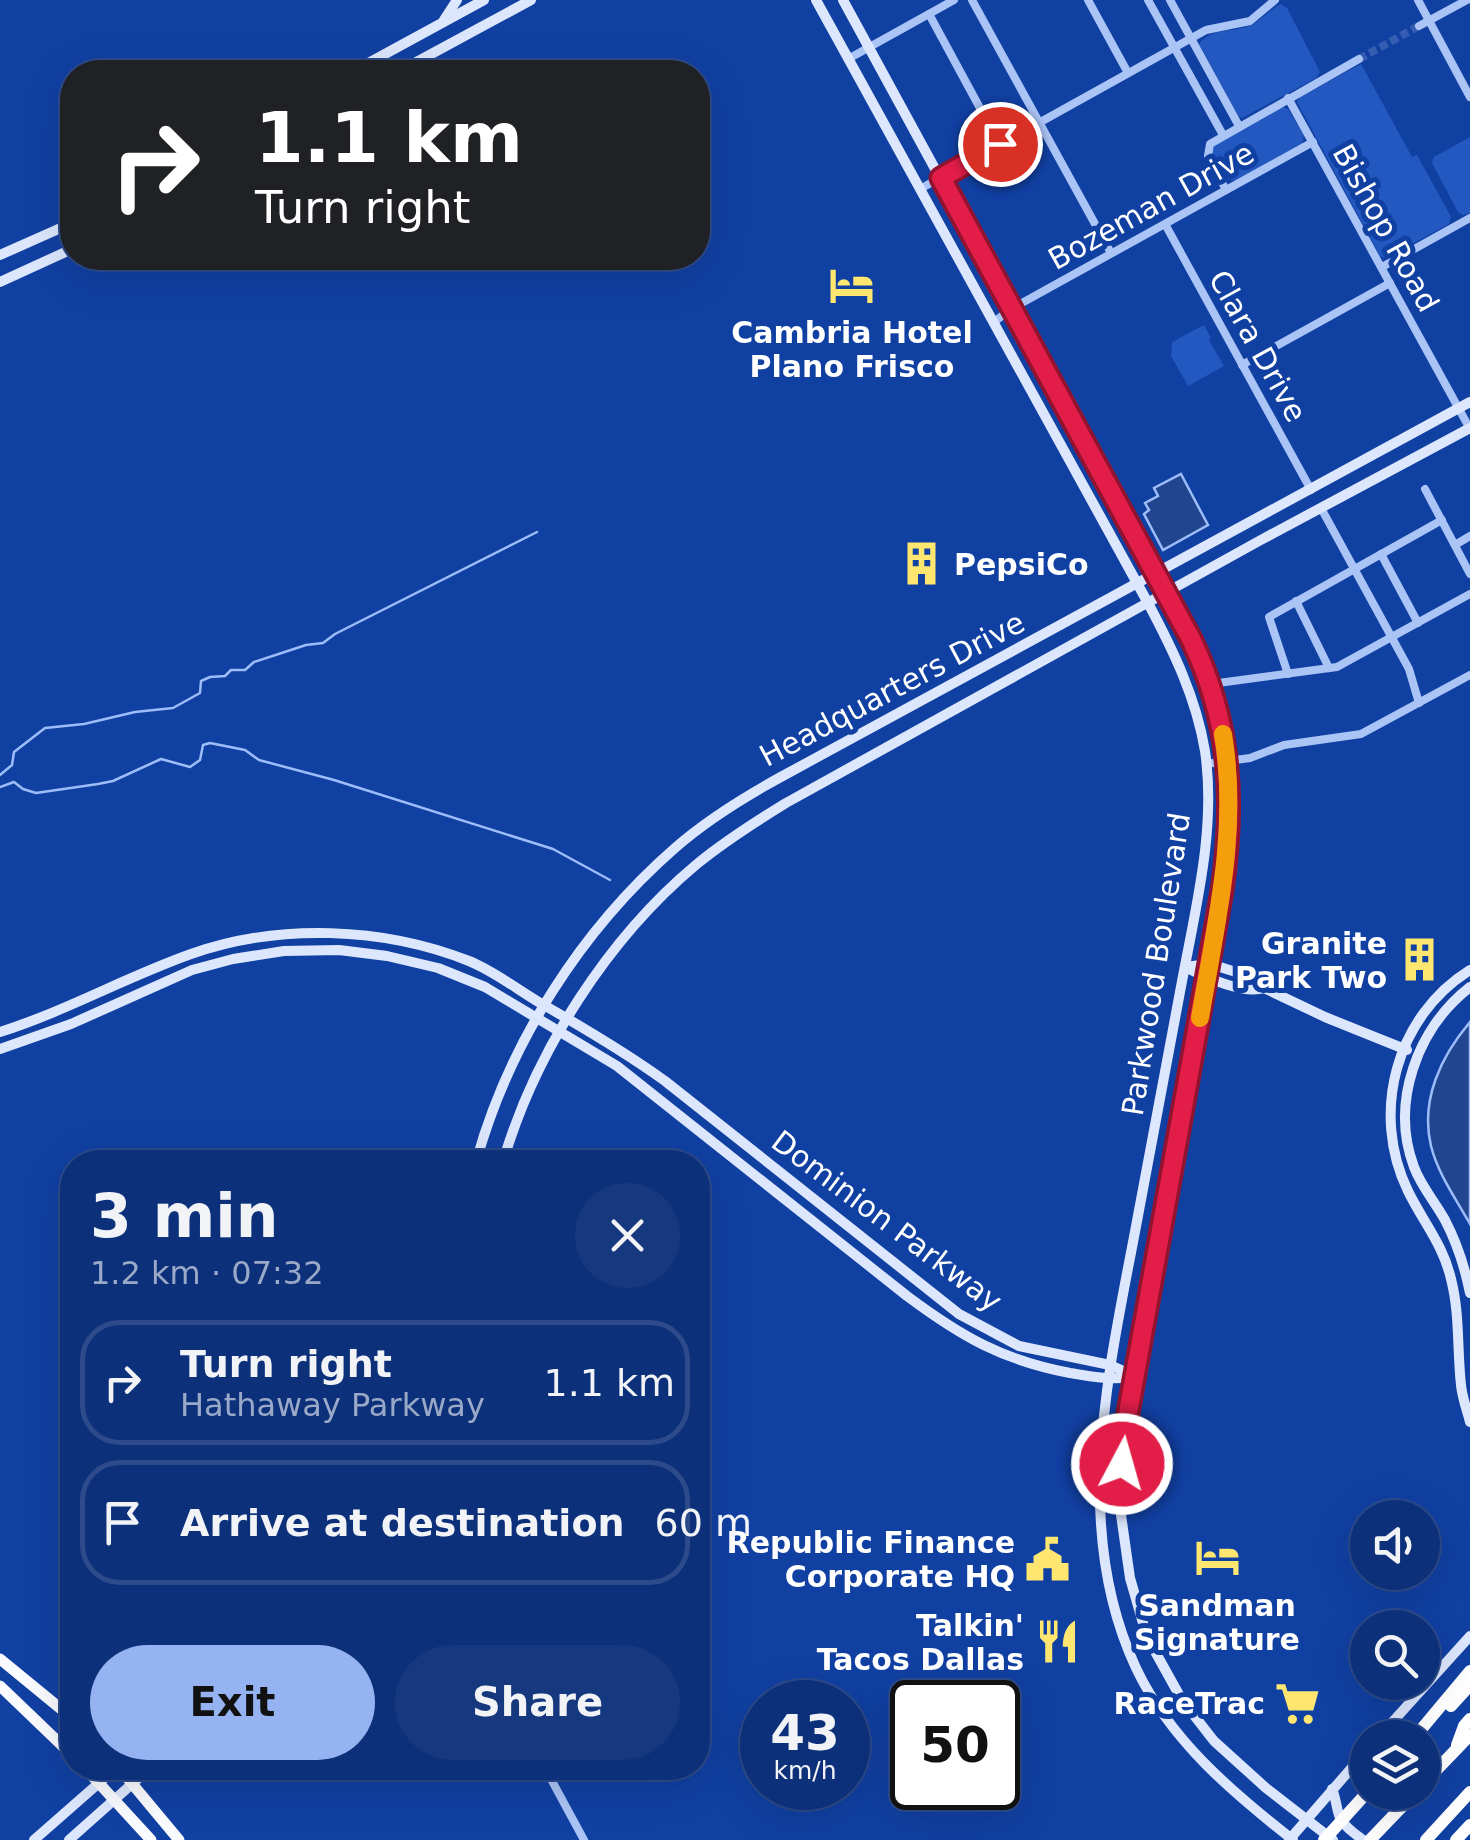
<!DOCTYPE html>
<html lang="en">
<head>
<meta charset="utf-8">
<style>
  :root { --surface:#0d307a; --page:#16387f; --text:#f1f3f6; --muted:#9aa9c7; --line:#2d4b8b; --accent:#95b2f1 }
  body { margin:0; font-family:"DejaVu Sans",sans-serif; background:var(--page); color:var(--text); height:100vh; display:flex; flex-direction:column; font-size:38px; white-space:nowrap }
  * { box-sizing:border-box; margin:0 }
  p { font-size:32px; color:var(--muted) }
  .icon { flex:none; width:55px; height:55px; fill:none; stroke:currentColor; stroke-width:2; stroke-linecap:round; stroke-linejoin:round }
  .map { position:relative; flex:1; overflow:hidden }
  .drawer { position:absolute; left:60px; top:1150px; width:650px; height:630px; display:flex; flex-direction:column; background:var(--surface); border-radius:40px; box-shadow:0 10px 40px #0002,0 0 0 2px var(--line) }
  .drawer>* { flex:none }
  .banner { position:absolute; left:60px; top:60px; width:650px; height:210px; border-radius:40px; box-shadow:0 10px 40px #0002,0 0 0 2px var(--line); background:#202124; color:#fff; overflow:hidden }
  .buttons { position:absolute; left:1350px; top:1500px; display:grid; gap:20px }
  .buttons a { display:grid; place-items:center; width:90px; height:90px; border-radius:50%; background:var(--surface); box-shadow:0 10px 40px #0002,0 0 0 2px var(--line); font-size:50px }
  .speed { position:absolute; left:740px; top:1680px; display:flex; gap:20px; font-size:50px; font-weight:700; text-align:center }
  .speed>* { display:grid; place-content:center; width:130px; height:130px; border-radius:50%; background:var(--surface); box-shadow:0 10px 40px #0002,0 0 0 2px var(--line); line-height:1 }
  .speed small { font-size:25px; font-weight:400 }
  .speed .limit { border:5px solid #111; border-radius:15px; background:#fff; color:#111 }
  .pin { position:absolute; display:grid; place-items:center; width:85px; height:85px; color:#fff; margin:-42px; border:5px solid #fff; border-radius:50%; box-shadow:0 2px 10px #0007 }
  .me { position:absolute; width:110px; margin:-55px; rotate:6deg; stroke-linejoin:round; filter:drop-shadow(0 0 8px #0008) }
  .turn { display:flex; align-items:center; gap:35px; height:210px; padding:0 30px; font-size:45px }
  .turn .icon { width:130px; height:130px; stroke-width:2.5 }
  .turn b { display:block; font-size:70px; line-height:85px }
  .round { display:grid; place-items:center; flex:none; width:105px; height:105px; border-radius:52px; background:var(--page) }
  .headline { display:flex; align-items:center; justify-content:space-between; height:170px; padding:0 30px }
  h1 { font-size:60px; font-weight:600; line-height:75px }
  .cta { display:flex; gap:20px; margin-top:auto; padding:20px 30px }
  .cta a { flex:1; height:115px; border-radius:60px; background:var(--accent); color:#111; font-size:40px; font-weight:600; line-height:115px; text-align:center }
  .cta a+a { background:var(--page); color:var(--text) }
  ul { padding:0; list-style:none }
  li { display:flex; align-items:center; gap:30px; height:125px; margin:0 20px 15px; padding:0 10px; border:5px solid var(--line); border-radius:40px }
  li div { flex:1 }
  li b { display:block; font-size:38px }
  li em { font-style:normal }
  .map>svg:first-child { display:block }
</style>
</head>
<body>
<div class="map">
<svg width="1470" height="1840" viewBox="0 0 1470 1840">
  <rect width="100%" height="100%" fill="#1140a3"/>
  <g fill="#2458c1">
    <path d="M1281 4 1287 8 1320 72 1316 78 1242 118 1238 116 1199 44C1213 26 1235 34 1253 24 1263 18 1271 9 1281 4Z"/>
    <path d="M1361 64 1412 157 1417 155 1451 217 1449 224 1386 258 1380 256 1297 102 1300 97Z"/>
    <path d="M1282 107 1288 109 1304 135 1302 144 1234 181 1226 178 1212 152 1216 143Z"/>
    <path d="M1470 137V213L1463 215 1458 212 1432 163 1434 157Z"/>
    <path d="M1204 325 1211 338 1209 340 1224 366 1188 386 1171 356 1172 342Z"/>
  </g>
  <g fill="#224590" stroke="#9dbdf9" stroke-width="2.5">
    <path d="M1181 474 1208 525 1163 550 1144 514 1149 510 1145 503 1158 496 1154 488Z"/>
    <path d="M1470 1022V1224C1456 1199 1438 1174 1431 1146 1420 1100 1441 1056 1470 1022Z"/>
  </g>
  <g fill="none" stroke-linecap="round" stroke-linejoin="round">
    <g stroke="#9dbdf9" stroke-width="2.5">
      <path d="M0 775 12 765 14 752 45 728 84 724 135 712 173 708 200 693 201 681 210 677 225 676 231 670H245L254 662 306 645 323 643 335 634 537 532"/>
      <path d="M0 787 14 782 23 789 36 793 98 784 113 781 161 759 190 767 200 760 203 745 210 743 245 750 259 760 334 780 553 849 610 880"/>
    </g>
    <path stroke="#355db1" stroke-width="8" stroke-dasharray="8 4" stroke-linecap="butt" d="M1359 59 1419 26"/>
    <g stroke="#abc4f6" stroke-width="8">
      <path d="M972 0 1111 253"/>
      <path d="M1088 0 1128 73"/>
      <path d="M1148 0 1223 135"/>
      <path d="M1170 0 1239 126"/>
      <path d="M1418 0 1470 97"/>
      <path d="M929 14 1000 145"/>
      <path d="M1419 26 1467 0"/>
      <path d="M848 59 954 0"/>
      <path d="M1288 98 1470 429"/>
      <path d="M920 189 1206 30 1250 21 1275 0"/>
      <path d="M1226 190 1208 156 1210 144 1359 59"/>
      <path d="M1165 224 1311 490"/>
      <path d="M1382 267 1470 218"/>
      <path d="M994 322 1011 309 1313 142"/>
      <path d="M1242 365 1390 283"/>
      <path d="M1425 489 1470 574"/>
      <path d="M1321 508 1409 669 1419 703"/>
      <path d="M1455 545 1470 536"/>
      <path d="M1381 554 1418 623"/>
      <path d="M1296 601 1329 668"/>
      <path d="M1288 674 1269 617 1442 520"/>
      <path d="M1211 684 1337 667 1470 594"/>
      <path d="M1206 764 1250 758 1284 745 1361 734 1470 675"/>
      <path d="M545 1768 584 1840"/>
    </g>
    <g stroke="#dce7fe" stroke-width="10">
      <path d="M816 0 1148 603C1173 650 1196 697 1205 751 1216 826 1197 902 1183 976 1167 1063 1151 1150 1134 1237 1107 1378 1072 1531 1136 1668 1170 1740 1232 1792 1293 1840"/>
      <path d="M843 0 1174 607C1187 631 1202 656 1211 683 1230 739 1232 801 1227 859L1174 1165 1127 1413 1119 1501 1130 1578 1147 1637 1182 1700 1214 1741 1266 1788 1333 1840"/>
      <path d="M444 20 457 0"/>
      <path d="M352 72 484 0"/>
      <path d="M398 72 531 0"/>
      <path d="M0 255 72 223"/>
      <path d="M0 282 72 249"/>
      <path d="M1185 967 1209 964 1220 967 1258 979 1264 988 1325 1017 1407 1050"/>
      <path d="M1185 967C1205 977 1243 995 1264 988"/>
      <path d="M1470 970C1396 1016 1370 1113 1408 1191 1423 1222 1443 1244 1451 1279 1460 1314 1457 1349 1461 1385 1462 1397 1467 1410 1470 1422"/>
      <path d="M1470 987C1417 1028 1390 1103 1414 1167 1421 1186 1435 1202 1445 1220 1457 1243 1465 1268 1470 1293"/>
      <path d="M0 1032C66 1011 126 977 191 954 279 923 383 927 469 961 494 971 518 990 542 1004 584 1028 625 1052 665 1081L959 1314 1019 1346 1110 1365 1135 1376"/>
      <path d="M0 1049 71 1024 192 970 233 959 284 951 339 950 387 956 438 968 485 987 617 1066 907 1296C962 1337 1002 1360 1070 1373 1094 1377 1109 1380 1133 1377"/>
      <path d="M476 1162C509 1043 581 930 675 848 709 818 749 794 790 772L1470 402"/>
      <path d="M503 1162C535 1052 608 938 697 864 725 841 755 822 786 803L1259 541 1470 428"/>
      <path d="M1378 1738 1470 1636"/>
      <path d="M1332 1789C1336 1798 1336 1806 1339 1815 1343 1826 1354 1833 1363 1840"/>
      <path d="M34 1840 116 1768"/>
      <path d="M69 1840 150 1768"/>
      <path d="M1289 1840 1368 1749"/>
    </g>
    <g stroke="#fafbff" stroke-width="11">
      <path d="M0 1659 72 1718"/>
      <path d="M0 1686 72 1755"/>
      <path d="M85 1768 151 1840"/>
      <path d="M119 1768 179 1840"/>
    </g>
    <g stroke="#fff" stroke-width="12">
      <path d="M1451 1706 1470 1685"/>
      <path d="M1414 1738 1470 1671"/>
      <path d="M1457 1745 1464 1726 1470 1719"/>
      <path d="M1422 1785 1470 1735"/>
      <path d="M1370 1840 1416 1792"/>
      <path d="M1426 1840 1470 1792"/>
      <path d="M1456 1840 1470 1825"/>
    </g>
    <path stroke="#fff" stroke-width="12" d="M1324 1840 1363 1797"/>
  </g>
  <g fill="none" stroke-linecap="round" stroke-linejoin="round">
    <defs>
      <path id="route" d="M1000 144 941 178 1191 639C1231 722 1235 801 1222 891L1128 1413 1122 1464"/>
    </defs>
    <use href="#route" stroke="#92132f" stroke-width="25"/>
    <use href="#route" stroke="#e11d48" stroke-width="18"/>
    <path stroke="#f59e0b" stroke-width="18" d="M1200 1018C1216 923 1239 830 1223 734"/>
  </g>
  <defs>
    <symbol id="hotel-bare" viewBox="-9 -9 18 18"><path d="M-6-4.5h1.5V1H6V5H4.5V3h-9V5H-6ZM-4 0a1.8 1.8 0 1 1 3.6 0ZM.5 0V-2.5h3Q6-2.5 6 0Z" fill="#ffe670" stroke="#1140a3" stroke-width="2.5" paint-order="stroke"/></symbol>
    <symbol id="building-bare" viewBox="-9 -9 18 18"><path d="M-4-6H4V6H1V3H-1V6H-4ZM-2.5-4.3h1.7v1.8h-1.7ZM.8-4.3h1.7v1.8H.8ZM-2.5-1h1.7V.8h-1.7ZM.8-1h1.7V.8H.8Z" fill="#ffe670" stroke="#1140a3" stroke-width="2.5" paint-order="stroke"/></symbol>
    <symbol id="civic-bare" viewBox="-9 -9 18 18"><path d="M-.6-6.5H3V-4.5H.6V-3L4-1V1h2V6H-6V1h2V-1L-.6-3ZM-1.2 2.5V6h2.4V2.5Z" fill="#ffe670" stroke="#1140a3" stroke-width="2.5" paint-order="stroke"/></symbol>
    <symbol id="restaurant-bare" viewBox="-9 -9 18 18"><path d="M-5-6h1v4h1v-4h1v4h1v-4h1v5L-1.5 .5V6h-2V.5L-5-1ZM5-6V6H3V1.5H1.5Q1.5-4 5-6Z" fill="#ffe670" stroke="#1140a3" stroke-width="2.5" paint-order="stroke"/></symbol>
    <symbol id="supermarket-bare" viewBox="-9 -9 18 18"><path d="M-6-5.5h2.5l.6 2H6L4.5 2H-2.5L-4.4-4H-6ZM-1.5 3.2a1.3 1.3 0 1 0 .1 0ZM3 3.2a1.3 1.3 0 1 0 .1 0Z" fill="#ffe670" stroke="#1140a3" stroke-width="2.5" paint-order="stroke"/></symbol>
  </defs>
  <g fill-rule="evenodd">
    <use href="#hotel-bare" x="820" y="254" width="63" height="63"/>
    <use href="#building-bare" x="890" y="532" width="63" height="63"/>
    <use href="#building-bare" x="1388" y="928" width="63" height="63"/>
    <use href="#hotel-bare" x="1186" y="1526" width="63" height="63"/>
    <use href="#civic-bare" x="1016" y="1528" width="63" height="63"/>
    <use href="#restaurant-bare" x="1026" y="1610" width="63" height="63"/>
    <use href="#supermarket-bare" x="1266" y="1672" width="63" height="63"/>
  </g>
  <g text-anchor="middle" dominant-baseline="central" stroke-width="10" stroke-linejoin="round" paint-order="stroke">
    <g font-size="30" fill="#fff" stroke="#1140a3">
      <text transform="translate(1151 206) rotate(-29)">Bozeman Drive</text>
      <text transform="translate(1386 228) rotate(61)">Bishop Road</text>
      <text transform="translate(1258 346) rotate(61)">Clara Drive</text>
      <text transform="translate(892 689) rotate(-28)">Headquarters Drive</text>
      <text transform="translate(1156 964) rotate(-81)">Parkwood Boulevard</text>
      <text transform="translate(887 1221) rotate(37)">Dominion Parkway</text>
    </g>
    <g font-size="30" font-weight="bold" fill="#fff" stroke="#1140a3" text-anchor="end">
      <text x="852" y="332" text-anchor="middle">Cambria Hotel<tspan x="852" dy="34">Plano Frisco</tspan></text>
      <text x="954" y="564" text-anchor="start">PepsiCo</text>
      <text x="1387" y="943">Granite<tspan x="1387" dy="34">Park Two</tspan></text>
      <text x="1015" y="1542">Republic Finance<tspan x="1015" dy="34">Corporate HQ</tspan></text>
      <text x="1217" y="1605" text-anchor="middle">Sandman<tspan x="1217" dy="34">Signature</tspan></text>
      <text x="1024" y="1625">Talkin'<tspan x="1024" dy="34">Tacos Dallas</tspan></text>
      <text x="1265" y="1703">RaceTrac</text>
    </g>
  </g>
</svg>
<div class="buttons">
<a><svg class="icon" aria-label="sound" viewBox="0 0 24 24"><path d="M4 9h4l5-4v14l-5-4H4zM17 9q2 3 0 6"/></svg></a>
<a><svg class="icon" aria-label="search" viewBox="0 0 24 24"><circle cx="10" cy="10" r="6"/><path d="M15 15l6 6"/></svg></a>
<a><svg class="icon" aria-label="layers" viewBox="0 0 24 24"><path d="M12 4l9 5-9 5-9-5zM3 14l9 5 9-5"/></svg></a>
</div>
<div class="speed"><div>43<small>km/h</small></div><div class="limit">50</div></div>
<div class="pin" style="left:1000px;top:144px;background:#d93025"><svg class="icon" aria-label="arrive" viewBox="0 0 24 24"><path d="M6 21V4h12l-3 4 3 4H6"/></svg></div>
<svg class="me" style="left:1122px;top:1464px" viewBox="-20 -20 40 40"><circle r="17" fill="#e11d48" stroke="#fff" stroke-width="3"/><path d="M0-11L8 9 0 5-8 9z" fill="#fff"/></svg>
<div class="banner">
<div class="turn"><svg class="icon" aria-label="right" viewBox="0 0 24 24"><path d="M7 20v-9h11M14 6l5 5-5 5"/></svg><div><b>1.1 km</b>Turn right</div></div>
</div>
<section class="drawer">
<div class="headline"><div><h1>3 min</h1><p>1.2 km · 07:32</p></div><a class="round"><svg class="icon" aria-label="close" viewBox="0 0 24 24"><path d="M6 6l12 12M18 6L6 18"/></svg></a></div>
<ul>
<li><svg class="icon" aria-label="right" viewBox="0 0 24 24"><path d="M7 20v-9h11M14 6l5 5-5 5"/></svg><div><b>Turn right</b><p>Hathaway Parkway</p></div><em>1.1 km</em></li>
<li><svg class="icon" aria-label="arrive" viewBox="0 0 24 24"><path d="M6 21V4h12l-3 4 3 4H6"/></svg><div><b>Arrive at destination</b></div><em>60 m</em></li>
</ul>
<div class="cta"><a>Exit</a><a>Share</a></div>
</section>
</div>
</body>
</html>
